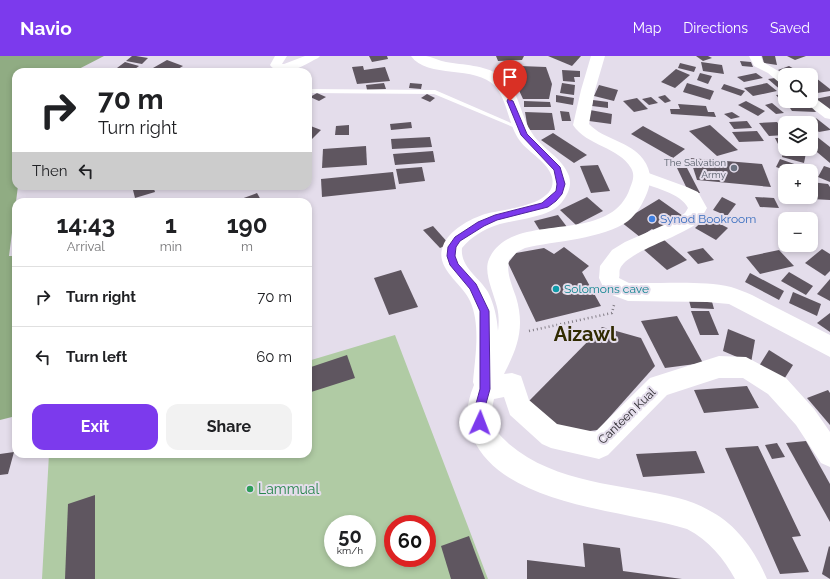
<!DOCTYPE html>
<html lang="en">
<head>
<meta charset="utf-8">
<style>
  :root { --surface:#fff; --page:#f2f2f2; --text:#202124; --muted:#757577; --line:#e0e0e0; --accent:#7c3aed }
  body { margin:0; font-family:Raleway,sans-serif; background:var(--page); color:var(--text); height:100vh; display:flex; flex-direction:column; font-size:15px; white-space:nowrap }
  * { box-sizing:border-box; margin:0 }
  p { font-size:13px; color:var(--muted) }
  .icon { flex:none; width:22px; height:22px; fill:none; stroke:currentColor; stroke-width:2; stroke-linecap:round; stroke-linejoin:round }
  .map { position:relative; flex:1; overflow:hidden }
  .drawer { position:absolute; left:12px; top:142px; width:300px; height:260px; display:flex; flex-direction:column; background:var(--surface); border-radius:12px; box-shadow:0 2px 6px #0003 }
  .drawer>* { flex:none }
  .guide { position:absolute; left:12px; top:12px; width:300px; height:122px; border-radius:12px; box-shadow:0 2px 6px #0003; background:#fff; color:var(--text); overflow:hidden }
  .fabs { position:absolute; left:778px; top:12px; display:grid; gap:8px }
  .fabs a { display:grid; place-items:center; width:40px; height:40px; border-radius:8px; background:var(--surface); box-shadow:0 2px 6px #0003; font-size:20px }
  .speed { position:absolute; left:324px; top:459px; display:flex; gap:8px; font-size:20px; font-weight:700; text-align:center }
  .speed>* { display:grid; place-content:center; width:52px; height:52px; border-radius:50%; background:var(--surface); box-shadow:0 2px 6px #0003; line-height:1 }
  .speed small { font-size:10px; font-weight:400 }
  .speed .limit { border:6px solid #d22; background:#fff; color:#111 }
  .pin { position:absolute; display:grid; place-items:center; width:34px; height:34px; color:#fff; margin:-41px -17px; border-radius:50% 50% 50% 0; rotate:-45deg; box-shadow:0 0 4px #0007 }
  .pin .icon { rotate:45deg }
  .me { position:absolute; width:44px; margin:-22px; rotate:2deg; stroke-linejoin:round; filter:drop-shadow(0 0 3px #0008) }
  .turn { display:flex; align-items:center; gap:14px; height:84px; padding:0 20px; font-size:18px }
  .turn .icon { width:52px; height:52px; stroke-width:2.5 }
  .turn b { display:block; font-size:28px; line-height:34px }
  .then { display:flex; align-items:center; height:38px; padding:0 20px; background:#0003; gap:8px; font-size:15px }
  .eta { display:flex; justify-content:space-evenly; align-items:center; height:68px; text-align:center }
  .eta b { font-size:24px; font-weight:700; line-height:28px }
  .primary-button { display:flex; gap:8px; margin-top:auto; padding:8px 20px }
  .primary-button a { flex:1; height:46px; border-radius:12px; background:var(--accent); color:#fff; font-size:16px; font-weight:700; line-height:46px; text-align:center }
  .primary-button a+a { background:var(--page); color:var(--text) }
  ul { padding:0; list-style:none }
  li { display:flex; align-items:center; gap:12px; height:60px; padding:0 20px; border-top:1px solid var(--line) }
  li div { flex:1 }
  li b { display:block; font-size:15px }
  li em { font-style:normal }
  header { display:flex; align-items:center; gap:24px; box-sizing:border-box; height:56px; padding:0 20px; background:var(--accent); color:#fff }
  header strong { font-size:19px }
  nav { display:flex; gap:22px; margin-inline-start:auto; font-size:14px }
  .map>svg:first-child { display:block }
</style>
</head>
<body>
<header>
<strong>Navio</strong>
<nav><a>Map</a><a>Directions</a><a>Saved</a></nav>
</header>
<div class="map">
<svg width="830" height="523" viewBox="0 0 830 523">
  <rect width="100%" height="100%" fill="#e4ddeb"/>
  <path fill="#b0cba4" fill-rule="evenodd" d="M395 279 488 523H42L49 398H308V305ZM333 468H367V502H333ZM393 468H427V502H393Z"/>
  <path fill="#90ac83" d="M0 0H104L73 16H16V130H18L9 200H16V360L0 364Z"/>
  <g fill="#5f5660">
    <path d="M132 0H136L148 2 142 8 126 5Z"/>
    <path d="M369 0H387L388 3 372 6Z"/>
    <path d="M496 0H524L522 4 498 5Z"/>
    <path d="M548 0H581L572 10Z"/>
    <path d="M696 0H708L712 2 703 5Z"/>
    <path d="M762 0H775L777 9 764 7Z"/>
    <path d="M787 0H806L795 4Z"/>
    <path d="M167 4 183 10 173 16H146Z"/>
    <path d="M740 5 751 6 753 11 742 10Z"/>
    <path d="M125 6 139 10 131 16 113 15Z"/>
    <path d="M701 6 722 9 724 18 703 15Z"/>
    <path d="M680 7 696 11 694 16 678 12Z"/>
    <path d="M363 10 364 14 385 11 390 25 357 28 352 11Z"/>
    <path d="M520 10 546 11 552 28 549 43H523L516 28Z"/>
    <path d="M789 10 805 19H786L778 14Z"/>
    <path d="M676 13 690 19 675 32 661 26Z"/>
    <path d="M562 14 580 15V21H574L575 26 563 25Z"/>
    <path d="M700 17 712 20 708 28 697 24Z"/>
    <path d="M756 17 763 22 744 26 737 21Z"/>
    <path d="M775 22 785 30V36H783L768 23Z"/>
    <path d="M816 22 830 33V35L811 38V23Z"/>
    <path d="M384 27 386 33 367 34 366 29Z"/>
    <path d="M410 27 422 28 421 33 409 32Z"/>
    <path d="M562 27 575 29 574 39 560 37Z"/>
    <path d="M687 27 714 35 710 44 683 36Z"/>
    <path d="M767 27 777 35 753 40 744 32Z"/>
    <path d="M724 28 745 35 741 40 721 33Z"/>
    <path d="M599 29 618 34 614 45 594 40Z"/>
    <path d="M317 37 326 41 319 45 310 41Z"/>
    <path d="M427 38 435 42 430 46 421 42Z"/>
    <path d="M785 38V46H782L776 39Z"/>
    <path d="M556 39 574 42 573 49 556 46Z"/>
    <path d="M665 39 671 45 665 47 658 41Z"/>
    <path d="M830 40V54L815 43Z"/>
    <path d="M651 41 658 47 649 49 642 43Z"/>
    <path d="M637 42 648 53 634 56 623 45Z"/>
    <path d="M593 44 608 46V52L592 50Z"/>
    <path d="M524 45 550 46 551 51H524Z"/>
    <path d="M746 45 765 55 758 60 738 49Z"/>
    <path d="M772 47 784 57 776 58 765 49Z"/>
    <path d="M678 48 706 50 708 56H714L716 61 671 58 670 53H680Z"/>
    <path d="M788 49 811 50 816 56 792 55Z"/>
    <path d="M590 54 612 58 611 68 589 65Z"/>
    <path d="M560 55 569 56 571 65H562Z"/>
    <path d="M525 56 552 57 555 74H528Z"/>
    <path d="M732 56 740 61 731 63 724 58Z"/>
    <path d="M816 62 830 73V74L819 76 811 70V67H807L804 64Z"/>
    <path d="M747 65 752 72 734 73 729 66Z"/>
    <path d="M411 66 412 72 391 74 390 68Z"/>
    <path d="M777 66 785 77V79L769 80 759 67Z"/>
    <path d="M308 69 321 74 312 83 308 81Z"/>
    <path d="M349 69V79H335L336 70Z"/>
    <path d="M710 69 738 94 717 100 689 75Z"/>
    <path d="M643 70 685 93 673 102 631 78Z"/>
    <path d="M757 75 764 85 739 86 732 76Z"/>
    <path d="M553 77 587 99 574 107 541 84Z"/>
    <path d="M816 80 830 91V107L811 91V81Z"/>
    <path d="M430 81 432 91 392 93 391 83Z"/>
    <path d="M775 82H785V90H779Z"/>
    <path d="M366 90 367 109 322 112 323 93Z"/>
    <path d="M784 93H791L806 97 804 107 782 101Z"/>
    <path d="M433 95 435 106 395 109 393 98Z"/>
    <path d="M690 102 762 108 771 131 697 124Z"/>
    <path d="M780 103 800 110 799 115H788L776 111Z"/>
    <path d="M598 109 610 135 591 137 580 110Z"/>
    <path d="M824 110 830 112V126L818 121Z"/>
    <path d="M422 111 425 125 399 128 396 113Z"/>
    <path d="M677 112H687L700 137H689Z"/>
    <path d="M393 116 396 133 322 141 321 123Z"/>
    <path d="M811 126 828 128 830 131V144L812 143Z"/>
    <path d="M132 130H153L155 136 135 142Z"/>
    <path d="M257 137 262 146H243L241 143Z"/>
    <path d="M587 141 603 155 576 169 560 154Z"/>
    <path d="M722 141 736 148 727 160 713 154Z"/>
    <path d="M755 141 774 142 779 152 760 151Z"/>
    <path d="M659 143 683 160 658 177 652 173 640 181 621 166Z"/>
    <path d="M558 159 567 171 542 178 534 165Z"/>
    <path d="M707 161 728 172 716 184 695 172Z"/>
    <path d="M433 170 449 188 440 192 423 174Z"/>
    <path d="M663 183 687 204 667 214 643 193Z"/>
    <path d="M564 191 589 210 582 216 601 250 536 266 508 207 516 197 544 192 554 198Z"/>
    <path d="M703 192 714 204 698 208 687 196Z"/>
    <path d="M822 193 830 198V215L825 220 805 207Z"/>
    <path d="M779 194 794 210 760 218 746 201Z"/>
    <path d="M401 214 418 251 389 259 374 222Z"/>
    <path d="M789 216 813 230 806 239 781 225Z"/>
    <path d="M750 217 784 235 779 244 745 226Z"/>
    <path d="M830 223V245L817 238Z"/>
    <path d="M793 236 821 248 817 260 789 247Z"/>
    <path d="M688 241 711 242 714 253 691 252Z"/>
    <path d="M691 255H709L719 279H700Z"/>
    <path d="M830 257V276L817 267Z"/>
    <path d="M677 260 703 307 665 312 641 265Z"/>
    <path d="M602 271 641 282 655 310 598 374 582 376 561 373 529 345Z"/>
    <path d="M728 273 755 284 751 307 723 295Z"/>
    <path d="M769 294 793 309 783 325 759 310Z"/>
    <path d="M347 299 355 322 308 337V312Z"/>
    <path d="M747 330 759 352 704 357 694 334Z"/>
    <path d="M828 334 830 337V369L807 342Z"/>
    <path d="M806 385 830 428V466L786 387Z"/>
    <path d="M777 387 785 401 772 403 765 389Z"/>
    <path d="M758 390 801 480 792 481 809 516 780 518 725 392Z"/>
    <path d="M696 395 705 417 643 421 636 398Z"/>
    <path d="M14 396 8 418 0 419V398Z"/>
    <path d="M95 439V523H65L68 448Z"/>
    <path d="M469 480 485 523H451L441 490Z"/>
    <path d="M583 487 620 492 623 515 682 523H527V504L585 511Z"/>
    <path d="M829 490 830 491V523L822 518Z"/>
  </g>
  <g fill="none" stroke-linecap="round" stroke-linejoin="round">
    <path stroke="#837e87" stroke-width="2.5" stroke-dasharray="1 3" stroke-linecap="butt" d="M529 275 612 257 614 249"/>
    <g fill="#fff" fill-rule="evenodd">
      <path d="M308 33 435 34 525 73 522 75 520 74 434 38 308 37Z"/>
      <path d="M219 130H227V131L223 134 220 133Z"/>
    </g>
    <g fill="#fff" fill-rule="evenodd">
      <path d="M275 0H287L282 8H284L305 0H320L318 2C305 8 282 25 270 9Z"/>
      <path d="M749 0H761L763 6 785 19V29L781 28 768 17 754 10Z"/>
      <path d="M811 41 815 42 830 53V63L825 62 807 48 805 45H811Z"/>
    </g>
    <path fill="#fff" fill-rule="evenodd" d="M643 115 687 131 698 136 707 152C704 157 701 164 697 167 681 181 626 196 620 213 619 215 620 219 619 222L629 227C660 228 701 224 731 231 738 233 745 236 752 239L830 279V301L729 248 707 246 628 245 612 239 604 233 599 222 600 210 612 194 625 186 673 165 685 157 688 152C681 137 652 131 637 125L634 121 637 117Z"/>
    <path fill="#fff" fill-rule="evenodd" d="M411 0C416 0 421 0 426 0 433 1 439 5 446 6 463 9 485 9 499 19 520 32 519 58 532 77 542 93 562 101 569 120 572 130 568 138 562 146 550 162 516 163 497 169 484 173 471 181 462 192 460 211 479 221 488 236 494 248 497 261 498 275 499 267 499 259 497 251 494 237 483 217 489 203 511 152 610 192 630 132 633 125 635 119 631 112 619 91 587 90 573 69L581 34 591 0H605L595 34 589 68C604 84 630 85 643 103 651 114 652 124 647 137 643 147 637 158 628 165 604 183 554 185 525 192L517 196 509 204C506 217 512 229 516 241 525 271 518 291 504 318L512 317 521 320 529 344 557 368 595 376 650 322 719 300 746 301 786 322 814 353 830 376V411L821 407 796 369 768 338 743 322H719L667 339 608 399 599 403 551 392 542 388 510 359 504 341 494 343C492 351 490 362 493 370 497 377 504 383 509 388 556 428 622 428 678 442 690 445 702 450 712 456 738 470 756 497 767 523H735C724 503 709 484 687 473 626 454 502 450 473 382 465 363 466 348 474 329L473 326C475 301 481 269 470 245 463 228 434 212 443 190 449 174 470 163 485 158 503 153 559 150 552 121 548 106 529 97 520 85 508 69 508 45 495 30 476 9 427 23 411 0Z"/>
  </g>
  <path fill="#7c3aed" stroke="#51269a" d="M508 43 513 45 527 78 560 111 565 128 562 138 556 145 548 151 497 164 484 170 460 185 456 191 455 200 458 208 476 228 489 255 490 333 484 355 485 367 484 370 480 372 476 370 474 355 480 333V255L470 233 450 209 447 200 448 191 455 181 478 166 495 159 542 147 556 135 557 128 554 114 521 79 507 45Z"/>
  <circle fill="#6b7280" stroke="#e4ddeb" stroke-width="1.5" cx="734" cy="112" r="4"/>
  <circle fill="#3f7fe0" stroke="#e4ddeb" stroke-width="1.5" cx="652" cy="163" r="4"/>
  <circle fill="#0f9aa8" stroke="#e4ddeb" stroke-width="1.5" cx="556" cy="233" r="4"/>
  <circle fill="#2e9e5b" stroke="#e4ddeb" stroke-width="1.5" cx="250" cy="433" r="4"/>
  <g text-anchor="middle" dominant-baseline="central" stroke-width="4" stroke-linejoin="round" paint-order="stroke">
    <g font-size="10" fill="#5b616d" stroke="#e4ddeb" text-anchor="end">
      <text x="726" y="106">The Salvation<tspan x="726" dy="12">Army</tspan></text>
    </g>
    <g font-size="12" fill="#366cbe" stroke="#e4ddeb" text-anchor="start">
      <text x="660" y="163">Synod Bookroom</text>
    </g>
    <g font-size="12" fill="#0d838f" stroke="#e4ddeb" text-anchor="start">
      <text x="564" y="233">Solomons cave</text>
    </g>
    <g font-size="12" fill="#2c2a2f" stroke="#e4ddeb">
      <text transform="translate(627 360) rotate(-44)">Canteen Kual</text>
    </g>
    <g font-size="14" fill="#27864d" stroke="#e4ddeb" text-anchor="start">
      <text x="258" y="433">Lammual</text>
    </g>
    <g font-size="20" font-weight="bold" fill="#302a00" stroke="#e4ddeb">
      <text x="585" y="278">Aizawl</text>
    </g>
  </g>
</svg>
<div class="fabs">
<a><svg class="icon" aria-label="search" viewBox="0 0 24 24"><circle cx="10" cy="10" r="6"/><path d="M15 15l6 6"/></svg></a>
<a><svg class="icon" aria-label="layers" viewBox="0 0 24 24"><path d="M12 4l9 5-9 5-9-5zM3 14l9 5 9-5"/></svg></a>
<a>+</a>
<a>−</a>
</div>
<div class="speed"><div>50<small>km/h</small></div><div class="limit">60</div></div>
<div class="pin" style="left:510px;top:45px;background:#d93025"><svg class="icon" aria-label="arrive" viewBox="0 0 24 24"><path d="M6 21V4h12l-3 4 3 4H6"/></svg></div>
<svg class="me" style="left:480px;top:367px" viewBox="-20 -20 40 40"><circle r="19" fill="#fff"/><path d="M0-13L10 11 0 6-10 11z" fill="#7c3aed"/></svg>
<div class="guide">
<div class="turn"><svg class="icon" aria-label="right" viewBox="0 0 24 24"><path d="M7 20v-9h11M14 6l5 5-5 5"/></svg><div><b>70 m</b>Turn right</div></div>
<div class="then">Then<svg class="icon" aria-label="left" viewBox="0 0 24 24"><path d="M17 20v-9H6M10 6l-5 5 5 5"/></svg></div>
</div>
<section class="drawer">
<div class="eta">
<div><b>14:43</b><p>Arrival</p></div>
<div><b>1</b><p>min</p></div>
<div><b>190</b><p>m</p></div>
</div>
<ul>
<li><svg class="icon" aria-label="right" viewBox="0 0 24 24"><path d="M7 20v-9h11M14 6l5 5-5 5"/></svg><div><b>Turn right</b></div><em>70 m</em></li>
<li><svg class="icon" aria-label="left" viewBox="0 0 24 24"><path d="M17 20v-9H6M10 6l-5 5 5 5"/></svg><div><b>Turn left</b></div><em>60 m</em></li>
</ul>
<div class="primary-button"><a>Exit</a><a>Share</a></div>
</section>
</div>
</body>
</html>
